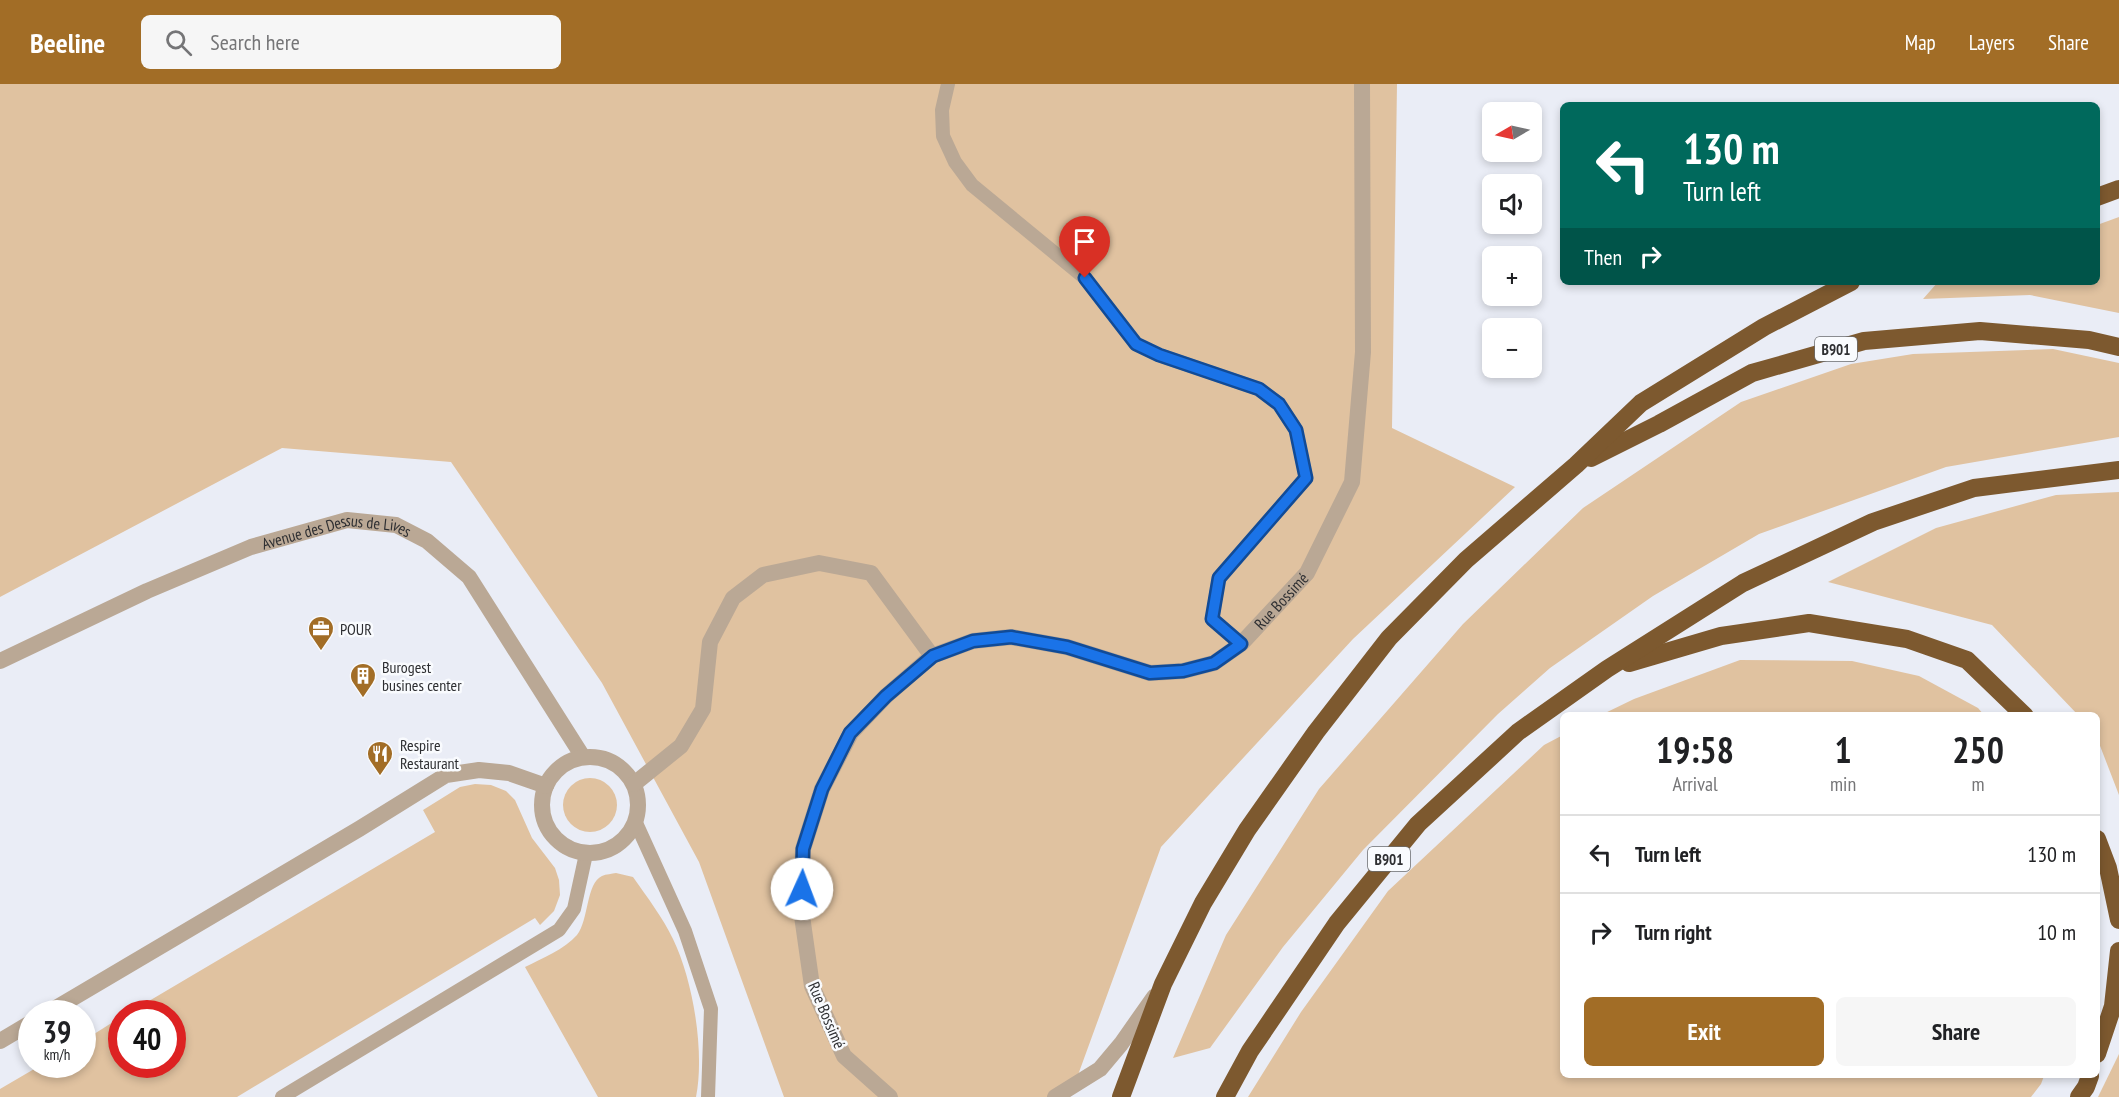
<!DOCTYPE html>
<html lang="en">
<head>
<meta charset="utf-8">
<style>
  :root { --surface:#fff; --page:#f6f6f6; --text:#202124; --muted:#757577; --line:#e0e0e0; --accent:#a26d26 }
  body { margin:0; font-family:"PT Sans Narrow",sans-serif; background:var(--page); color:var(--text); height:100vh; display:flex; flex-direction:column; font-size:22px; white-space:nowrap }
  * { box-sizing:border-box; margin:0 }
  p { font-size:20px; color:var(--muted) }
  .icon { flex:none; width:33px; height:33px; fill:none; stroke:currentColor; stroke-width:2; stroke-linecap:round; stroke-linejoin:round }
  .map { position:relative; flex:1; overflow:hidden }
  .details { position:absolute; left:1560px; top:628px; width:540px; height:366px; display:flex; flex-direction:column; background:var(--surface); border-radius:9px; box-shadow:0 3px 9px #0003 }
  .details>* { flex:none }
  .guide { position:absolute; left:1560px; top:18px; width:540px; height:183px; border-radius:9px; box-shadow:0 3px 9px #0003; background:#00695c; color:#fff; overflow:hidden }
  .needle { width:39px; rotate:261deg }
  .buttons { position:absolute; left:1482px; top:18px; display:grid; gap:12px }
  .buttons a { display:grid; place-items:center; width:60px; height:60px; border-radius:9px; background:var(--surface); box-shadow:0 3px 9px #0003; font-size:30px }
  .speed { position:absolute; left:18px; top:916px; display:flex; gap:12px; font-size:30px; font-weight:700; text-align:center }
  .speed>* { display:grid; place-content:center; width:78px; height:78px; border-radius:50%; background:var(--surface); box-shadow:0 3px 9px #0003; line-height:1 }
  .speed small { font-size:15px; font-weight:400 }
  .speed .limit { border:9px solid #d22; background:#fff; color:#111 }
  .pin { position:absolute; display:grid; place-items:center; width:51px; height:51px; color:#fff; margin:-62px -26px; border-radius:50% 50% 50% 0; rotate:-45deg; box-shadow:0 0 6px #0007 }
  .pin .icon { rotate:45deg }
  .me { position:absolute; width:66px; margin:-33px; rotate:2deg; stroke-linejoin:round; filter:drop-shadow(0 0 4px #0008) }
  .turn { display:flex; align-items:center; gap:21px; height:126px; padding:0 24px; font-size:27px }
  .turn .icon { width:78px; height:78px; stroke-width:2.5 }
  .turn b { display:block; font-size:42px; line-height:51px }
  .then { display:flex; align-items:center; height:57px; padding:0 24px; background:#0003; gap:12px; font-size:22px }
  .eta { display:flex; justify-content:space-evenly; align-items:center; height:102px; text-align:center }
  .eta b { font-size:36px; font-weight:700; line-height:42px }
  .cta { display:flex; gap:12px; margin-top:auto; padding:12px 24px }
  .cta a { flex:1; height:69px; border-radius:9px; background:var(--accent); color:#fff; font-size:24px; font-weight:700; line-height:69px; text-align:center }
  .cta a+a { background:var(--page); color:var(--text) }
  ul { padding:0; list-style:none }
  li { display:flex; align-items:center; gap:18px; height:78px; padding:0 24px; border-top:2px solid var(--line) }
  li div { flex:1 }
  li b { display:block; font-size:22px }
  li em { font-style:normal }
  header { display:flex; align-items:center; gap:36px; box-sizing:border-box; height:84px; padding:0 30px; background:var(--accent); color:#fff }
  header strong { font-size:28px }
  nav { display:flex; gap:33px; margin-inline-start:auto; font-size:21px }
  .search { width:420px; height:54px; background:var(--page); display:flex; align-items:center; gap:15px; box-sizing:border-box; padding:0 21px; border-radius:9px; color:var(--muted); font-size:22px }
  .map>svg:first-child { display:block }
</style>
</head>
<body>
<header>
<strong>Beeline</strong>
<div class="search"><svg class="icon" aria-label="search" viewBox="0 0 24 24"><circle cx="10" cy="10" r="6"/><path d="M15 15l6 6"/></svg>Search here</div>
<nav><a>Map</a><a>Layers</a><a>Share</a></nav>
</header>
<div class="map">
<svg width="2119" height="1013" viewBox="0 0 2119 1013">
  <rect width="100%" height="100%" fill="#eaedf6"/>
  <g fill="#e0c2a0">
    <path d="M0 0H1397L1392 344 1515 403 1353 555 1161 763 1070 1013H784L699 778 602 599 451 378 282 364 0 513Z"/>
    <path d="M2119 133V229L2030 211 1923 215 1938 198H2097V141Z"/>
    <path d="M2053 265 2119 279V353L1946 383 1759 450 1653 512 1550 584 1498 630 1363 766 1283 863 1210 964 1173 974 1226 851 1319 705 1463 540 1583 424 1741 318 1851 280 1913 270Z"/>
    <path d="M2119 408V711L2097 654V632L2078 631 1992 541 1828 498 1936 444 2056 411Z"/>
    <path d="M1740 576 1852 577 1919 592 1978 624 1984 631H1601L1634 615Z"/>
    <path d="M1563 651V992H2044L2041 1000 2031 1013H1248L1301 928 1388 807 1544 661Z"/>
    <circle cx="590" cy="721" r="27"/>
    <path d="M475 700 491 701 506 707 515 716 532 754 555 784 559 796 560 811 554 827 540 841 535 834 237 1013H0V1005L41 981H82L83 957 121 933 122 981H172V930H127L435 748 423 726 460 703Z"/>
    <path d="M616 789 633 793C647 813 663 834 673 855 693 896 705 968 696 1013H598L525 883C541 875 565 865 577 851 589 836 586 799 602 792 606 790 612 790 616 789Z"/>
    <path d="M2119 970V1013H2098Z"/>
  </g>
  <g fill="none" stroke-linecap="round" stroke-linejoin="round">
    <g stroke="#baa895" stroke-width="14">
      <path d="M948 0 942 26 943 52 955 78 972 101 1085 194 1136 260 1159 271 1259 305 1279 320 1296 346 1306 394 1219 493 1212 535 1241 560"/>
      <path d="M636 739 685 847 711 925 708 1013"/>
      <path d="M282 1013 559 846 574 825 586 770"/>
    </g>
    <g stroke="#baa895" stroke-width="16">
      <path id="s1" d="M0 577 147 507 251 463 347 436 396 441 427 457 469 493 583 673"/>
      <circle cx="590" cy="721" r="48"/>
      <path d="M634 700 681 662 703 625 710 558 733 514 763 491 819 479 871 489 932 572"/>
      <path d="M46 930 359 745 446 691 479 686 509 689 546 702"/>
      <path d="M0 957 32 938"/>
    </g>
    <g stroke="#baa895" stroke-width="16">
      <path id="s2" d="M890 1013 844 972 812 902 801 825 803 765 822 705 851 649 886 612 932 572 973 557 1011 553 1067 563 1150 589 1183 587 1214 579 1241 560 1307 489 1352 398 1363 268 1362 0"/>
      <path d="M1055 1013 1100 985 1121 960 1154 913"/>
    </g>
    <g stroke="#7d592f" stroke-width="18">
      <path d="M2097 113 2119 105"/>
      <path d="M1591 374 1659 340 1752 289 1864 257 1980 247 2089 256 2119 263"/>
      <path d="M1629 579 1721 552 1809 539 1907 555 1967 576 2025 632"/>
      <path d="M2097 755 2108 784 2119 836"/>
      <path d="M2097 970 2113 922 2119 867"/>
      <path d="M1121 1013 1163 900 1203 819 1247 746 1316 648 1389 554 1466 476 1576 381 1641 319 1764 243 1851 198"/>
      <path d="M1225 1013 1250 967 1337 839 1418 740 1518 648 1607 585 1743 499 1873 438 1974 404 2119 386"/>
      <path d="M2079 1013 2086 1003 2090 992"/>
    </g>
  </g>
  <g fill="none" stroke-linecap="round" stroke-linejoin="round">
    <defs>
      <path id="route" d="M802 805 803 765 822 705 850 649 886 612 933 572 973 557 1011 553 1067 563 1150 589 1183 587 1214 579 1241 560 1212 535 1219 494 1306 394 1296 346 1279 320 1259 305 1159 271 1136 260 1085 194"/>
    </defs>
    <use href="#route" stroke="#114b97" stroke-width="15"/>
    <use href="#route" stroke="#1a73e8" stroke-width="10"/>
  </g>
  <defs>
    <symbol id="office-pin" viewBox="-11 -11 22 30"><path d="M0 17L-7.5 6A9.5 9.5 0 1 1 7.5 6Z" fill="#a26d26" stroke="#f9fbfe"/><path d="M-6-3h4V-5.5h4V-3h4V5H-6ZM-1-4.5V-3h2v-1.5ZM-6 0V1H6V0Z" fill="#fff"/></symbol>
    <symbol id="building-pin" viewBox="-11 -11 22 30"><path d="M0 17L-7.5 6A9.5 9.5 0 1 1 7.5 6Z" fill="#a26d26" stroke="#f9fbfe"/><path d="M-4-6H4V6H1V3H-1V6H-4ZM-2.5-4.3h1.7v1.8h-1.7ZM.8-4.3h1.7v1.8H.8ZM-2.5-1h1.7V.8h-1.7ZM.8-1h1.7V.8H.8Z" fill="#fff"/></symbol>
    <symbol id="restaurant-pin" viewBox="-11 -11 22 30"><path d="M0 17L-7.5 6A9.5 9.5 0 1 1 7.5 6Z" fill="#a26d26" stroke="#f9fbfe"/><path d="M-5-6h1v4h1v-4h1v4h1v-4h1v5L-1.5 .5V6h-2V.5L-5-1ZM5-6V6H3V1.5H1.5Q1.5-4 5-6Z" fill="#fff"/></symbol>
  </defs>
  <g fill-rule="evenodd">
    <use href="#office-pin" x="306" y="530" width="30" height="40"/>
    <use href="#building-pin" x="348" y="577" width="30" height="40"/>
    <use href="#restaurant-pin" x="365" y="655" width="30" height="40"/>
  </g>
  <g text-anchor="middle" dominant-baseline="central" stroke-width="5" stroke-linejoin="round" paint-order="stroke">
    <g fill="#f9fbfe" stroke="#6b6c6f" stroke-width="1.5">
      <rect x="1815" y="253" width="42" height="24" rx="4.5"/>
      <rect x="1368" y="763" width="42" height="24" rx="4.5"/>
    </g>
    <g font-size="15" font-weight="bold" fill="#2e2f32">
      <text x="1836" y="265">B901</text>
      <text x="1389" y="775">B901</text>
    </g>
    <g font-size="16" fill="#2e2f32" stroke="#f9fbfe">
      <text stroke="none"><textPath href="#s1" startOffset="364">Avenue des Dessus de Lives</textPath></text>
      <text stroke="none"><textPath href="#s2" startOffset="897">Rue Bossimé</textPath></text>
      <text transform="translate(827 931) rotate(67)">Rue Bossimé</text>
    </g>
    <g font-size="16" fill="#2e2f32" stroke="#f9fbfe" text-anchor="start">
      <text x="340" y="545">POUR</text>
      <text x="382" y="583">Burogest<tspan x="382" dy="18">busines center</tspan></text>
      <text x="400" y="661">Respire<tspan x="400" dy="18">Restaurant</tspan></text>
    </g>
  </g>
</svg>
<div class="buttons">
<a><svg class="needle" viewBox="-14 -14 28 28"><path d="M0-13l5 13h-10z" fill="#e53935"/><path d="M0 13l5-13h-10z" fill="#757577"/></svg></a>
<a><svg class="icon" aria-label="sound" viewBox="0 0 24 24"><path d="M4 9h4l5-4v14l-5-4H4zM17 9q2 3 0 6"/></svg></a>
<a>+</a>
<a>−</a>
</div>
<div class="speed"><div>39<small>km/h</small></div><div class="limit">40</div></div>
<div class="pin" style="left:1085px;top:194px;background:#d93025"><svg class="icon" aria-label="arrive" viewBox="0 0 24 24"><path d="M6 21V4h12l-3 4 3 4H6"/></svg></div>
<svg class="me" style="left:802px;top:805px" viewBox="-20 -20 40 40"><circle r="19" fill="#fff"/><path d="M0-13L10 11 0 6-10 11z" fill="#1a73e8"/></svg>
<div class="guide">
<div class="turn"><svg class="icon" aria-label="left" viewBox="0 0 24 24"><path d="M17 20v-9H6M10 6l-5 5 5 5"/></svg><div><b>130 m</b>Turn left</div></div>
<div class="then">Then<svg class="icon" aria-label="right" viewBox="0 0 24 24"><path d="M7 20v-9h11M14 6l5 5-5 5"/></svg></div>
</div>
<section class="details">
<div class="eta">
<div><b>19:58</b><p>Arrival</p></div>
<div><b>1</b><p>min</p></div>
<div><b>250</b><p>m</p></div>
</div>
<ul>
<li><svg class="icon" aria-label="left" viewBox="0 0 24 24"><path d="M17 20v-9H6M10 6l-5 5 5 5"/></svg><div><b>Turn left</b></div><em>130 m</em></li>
<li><svg class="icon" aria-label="right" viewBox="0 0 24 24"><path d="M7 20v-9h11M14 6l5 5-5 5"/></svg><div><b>Turn right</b></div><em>10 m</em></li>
</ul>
<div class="cta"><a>Exit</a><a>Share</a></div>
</section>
</div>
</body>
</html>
